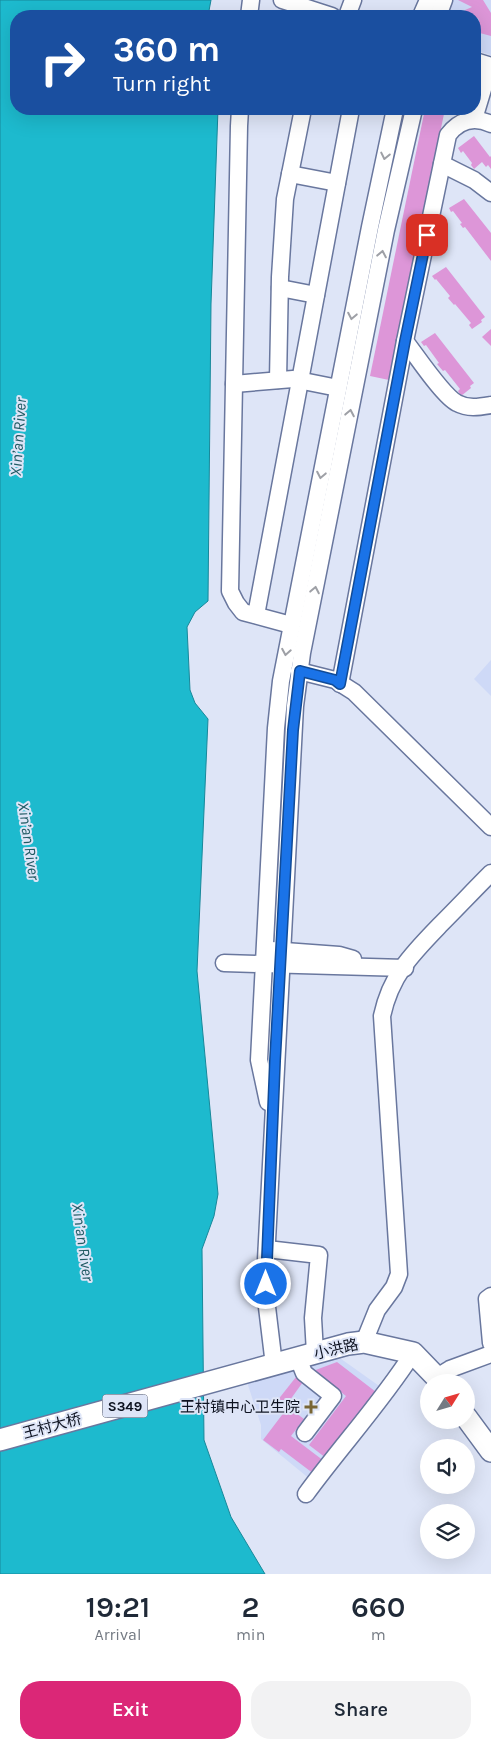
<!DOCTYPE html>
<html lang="en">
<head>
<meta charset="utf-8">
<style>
  :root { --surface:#fff; --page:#f2f2f3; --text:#1f2937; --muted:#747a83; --accent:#db2777 }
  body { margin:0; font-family:Karla,"Noto Sans SC",sans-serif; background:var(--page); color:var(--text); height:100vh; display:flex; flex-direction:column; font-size:19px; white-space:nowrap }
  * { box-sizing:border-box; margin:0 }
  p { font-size:16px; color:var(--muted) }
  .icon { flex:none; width:28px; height:28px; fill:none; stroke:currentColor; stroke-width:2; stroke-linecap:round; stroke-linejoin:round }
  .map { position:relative; height:1574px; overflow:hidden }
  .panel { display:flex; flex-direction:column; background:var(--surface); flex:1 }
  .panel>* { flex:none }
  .banner { position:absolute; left:10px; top:10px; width:471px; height:105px; border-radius:20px; box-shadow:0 5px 20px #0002; background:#1a4fa0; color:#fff; overflow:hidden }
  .needle { width:32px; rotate:53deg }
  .fabs { position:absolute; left:420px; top:1374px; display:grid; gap:10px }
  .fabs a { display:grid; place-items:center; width:55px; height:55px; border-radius:50%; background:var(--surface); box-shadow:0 5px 20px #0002; font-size:25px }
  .pin { position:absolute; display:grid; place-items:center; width:42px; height:42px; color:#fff; margin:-21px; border-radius:10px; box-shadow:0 2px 8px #0006 }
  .me { position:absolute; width:55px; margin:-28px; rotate:0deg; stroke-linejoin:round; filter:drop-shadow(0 0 4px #0008) }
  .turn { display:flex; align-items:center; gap:18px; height:105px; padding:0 20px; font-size:22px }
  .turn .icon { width:65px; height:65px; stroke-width:2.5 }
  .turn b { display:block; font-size:35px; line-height:42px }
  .eta { display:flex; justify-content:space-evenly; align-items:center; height:85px; text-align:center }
  .eta b { font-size:30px; font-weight:600; line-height:35px }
  .action { display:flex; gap:10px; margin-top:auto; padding:10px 20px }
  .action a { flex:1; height:58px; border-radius:20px; background:var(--accent); color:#fff; font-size:20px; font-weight:600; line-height:58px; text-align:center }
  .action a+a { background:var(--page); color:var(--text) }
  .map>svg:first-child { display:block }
</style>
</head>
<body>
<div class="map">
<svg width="491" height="1574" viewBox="0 0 491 1574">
  <rect width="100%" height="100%" fill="#dee5f7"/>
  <g fill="#ced9f7">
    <path d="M453 0H491V55L475 50V16H446Z"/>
    <path d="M491 660V696L474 679Z"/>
    <path d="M337 1356 382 1388 311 1480 261 1439V1425L247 1382Z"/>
  </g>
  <path fill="#1dbace" stroke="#18889a" d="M0 0H211L208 16H16V109H218L211 304 208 601 195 612 187 627 190 690 195 703 208 719 197 971 218 1194 214 1216 202 1249 204 1440 231 1517 265 1574H0Z"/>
  <g fill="#dd96d8">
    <path d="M458 0H483L491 13V36L476 32 479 21 478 18 475 19V16H468L465 10 472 7Z"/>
    <path d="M425 109H445L389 380 370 376Z"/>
    <path d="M474 136 490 157 491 156V169L488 165 486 167 482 162 474 169 471 165 472 163 463 151 461 153 458 148Z"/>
    <path d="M464 199 491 233V261L465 227 463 228 460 224 462 223 453 211 451 212 449 208Z"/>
    <path d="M446 267 485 317 481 320 482 322 472 329 469 325 471 323 455 304 454 305 448 298 450 296 436 279 435 280 432 276Z"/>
    <path d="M491 329V346L482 337Z"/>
    <path d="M435 333 474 383 470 386 471 388 461 396 458 391 460 389 445 370 443 371 437 364 439 363 426 345 424 346 421 342Z"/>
    <path d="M337 1362 376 1392 326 1458 309 1445 346 1396 313 1371Z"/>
    <path d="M296 1377 303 1382 285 1407 277 1401Z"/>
    <path d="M288 1407 304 1419 291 1436 324 1461 314 1474 281 1449 279 1452 263 1440Z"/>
  </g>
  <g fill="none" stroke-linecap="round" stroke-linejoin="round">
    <defs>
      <g id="minor">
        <path d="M282 0 332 16"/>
        <path d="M249 16 251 0"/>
        <path d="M347 16 353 0"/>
        <path d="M421 16 428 0"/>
        <path d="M438 16 444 0"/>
        <path d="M475 61 491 66"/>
        <path d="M240 109 239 126 230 591 236 603 243 612 291 625"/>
        <path d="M474 119 490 66"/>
        <path d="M442 164 474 180 491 193"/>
        <path d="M290 174 337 183"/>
        <path d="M280 288 316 295"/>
        <path d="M405 341C416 355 443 396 457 403 468 409 479 407 491 405"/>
        <path d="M278 380 280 277 285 199 303 109"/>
        <path d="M234 384 293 379 338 388"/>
        <path d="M256 615 351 109"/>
        <path d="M299 671 335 680 354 692 491 827"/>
        <path d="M340 684 405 341 448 135C459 120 474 116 491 124"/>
        <path d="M271 950 339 955 353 959"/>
        <path d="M224 963 405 968"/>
        <path d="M268 1102 259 1060 276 728 281 681 370 227 395 109"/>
        <path d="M267 1249 319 1255 313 1318 315 1353"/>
        <path d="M491 1296 487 1299 491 1343"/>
        <path d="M364 1342 377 1310 394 1287 399 1274 382 1016C391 974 413 953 442 923 458 907 474 890 491 873"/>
        <path d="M298 1358 304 1373 333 1396 305 1433"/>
        <path d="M274 1365 267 1307 266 1260 295 706 302 653 386 230 414 109"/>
        <path d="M437 1377 450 1369 491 1354"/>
        <path d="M306 1494C341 1446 381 1403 413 1353"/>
      </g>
      <g id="major">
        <path d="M466 1417 491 1451"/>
        <path d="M0 1440 348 1344 364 1342 413 1353 441 1382"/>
      </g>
    </defs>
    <use href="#minor" stroke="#69779e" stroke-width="19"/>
    <use href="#major" stroke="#69779e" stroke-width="24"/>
    <use href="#minor" stroke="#fff" stroke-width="16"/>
    <use href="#major" stroke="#fff" stroke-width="21"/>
  </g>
  <defs><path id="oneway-chevron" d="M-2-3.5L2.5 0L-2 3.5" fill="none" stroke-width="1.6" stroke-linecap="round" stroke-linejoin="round" transform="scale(1.25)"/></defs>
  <g stroke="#9ea0a6">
    <use href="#oneway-chevron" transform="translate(385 156) rotate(102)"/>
    <use href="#oneway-chevron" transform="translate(382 254) rotate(-79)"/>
    <use href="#oneway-chevron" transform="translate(352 316) rotate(101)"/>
    <use href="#oneway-chevron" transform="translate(350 413) rotate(-79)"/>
    <use href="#oneway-chevron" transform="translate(321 475) rotate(101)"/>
    <use href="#oneway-chevron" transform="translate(315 590) rotate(-79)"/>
    <use href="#oneway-chevron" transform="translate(286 652) rotate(100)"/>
  </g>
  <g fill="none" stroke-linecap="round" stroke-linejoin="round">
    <defs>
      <path id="route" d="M266 1284 275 1061 293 730 300 671 335 680 340 684 405 341 427 235"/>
    </defs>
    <use href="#route" stroke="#114b97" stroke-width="12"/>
    <use href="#route" stroke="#1a73e8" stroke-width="9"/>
  </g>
  <path fill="#796635" stroke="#dee5f7" stroke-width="2" d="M308.5 1399.5h5v5h5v5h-5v5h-5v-5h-5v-5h5z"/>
  <g text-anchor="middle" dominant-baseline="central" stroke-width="4" stroke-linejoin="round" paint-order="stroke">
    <rect fill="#dee5f7" stroke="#4c5160" stroke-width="1" x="102.5" y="1394.5" width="45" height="23" rx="4"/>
    <g font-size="14" font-weight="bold" fill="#0d1220">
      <text x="125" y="1406">S349</text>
    </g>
    <g font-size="15" fill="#0d1220" stroke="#dee5f7">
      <text transform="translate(336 1349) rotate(-13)">小洪路</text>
      <text transform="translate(52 1426) rotate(-15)">王村大桥</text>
    </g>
    <g font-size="15" fill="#0d1220" stroke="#dee5f7" text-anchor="end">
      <text x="300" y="1407">王村镇中心卫生院</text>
    </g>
    <g font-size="16" font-style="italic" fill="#215a63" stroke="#dee5f7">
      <text transform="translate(18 437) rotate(-86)">Xin’an River</text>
      <text transform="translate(29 841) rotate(82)">Xin’an River</text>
      <text transform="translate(83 1242) rotate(82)">Xin’an River</text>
    </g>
  </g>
</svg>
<div class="fabs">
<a><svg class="needle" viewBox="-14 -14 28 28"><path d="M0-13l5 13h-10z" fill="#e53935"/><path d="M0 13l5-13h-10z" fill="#747a83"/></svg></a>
<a><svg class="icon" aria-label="sound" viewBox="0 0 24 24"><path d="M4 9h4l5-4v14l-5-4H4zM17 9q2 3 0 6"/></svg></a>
<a><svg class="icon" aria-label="layers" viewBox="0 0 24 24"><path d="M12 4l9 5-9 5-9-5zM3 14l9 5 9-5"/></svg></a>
</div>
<div class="pin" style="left:427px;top:235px;background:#d93025"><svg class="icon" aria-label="arrive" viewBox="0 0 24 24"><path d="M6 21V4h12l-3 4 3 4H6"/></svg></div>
<svg class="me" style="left:266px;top:1284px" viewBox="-20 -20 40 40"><circle r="17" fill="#1a73e8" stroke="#fff" stroke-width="3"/><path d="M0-11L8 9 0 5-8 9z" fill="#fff"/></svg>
<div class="banner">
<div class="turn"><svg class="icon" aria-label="right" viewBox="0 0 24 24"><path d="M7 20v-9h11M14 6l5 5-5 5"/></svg><div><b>360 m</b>Turn right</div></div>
</div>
</div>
<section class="panel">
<div class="eta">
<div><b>19:21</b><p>Arrival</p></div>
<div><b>2</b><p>min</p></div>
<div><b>660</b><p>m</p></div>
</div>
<div class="action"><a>Exit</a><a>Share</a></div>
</section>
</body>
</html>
